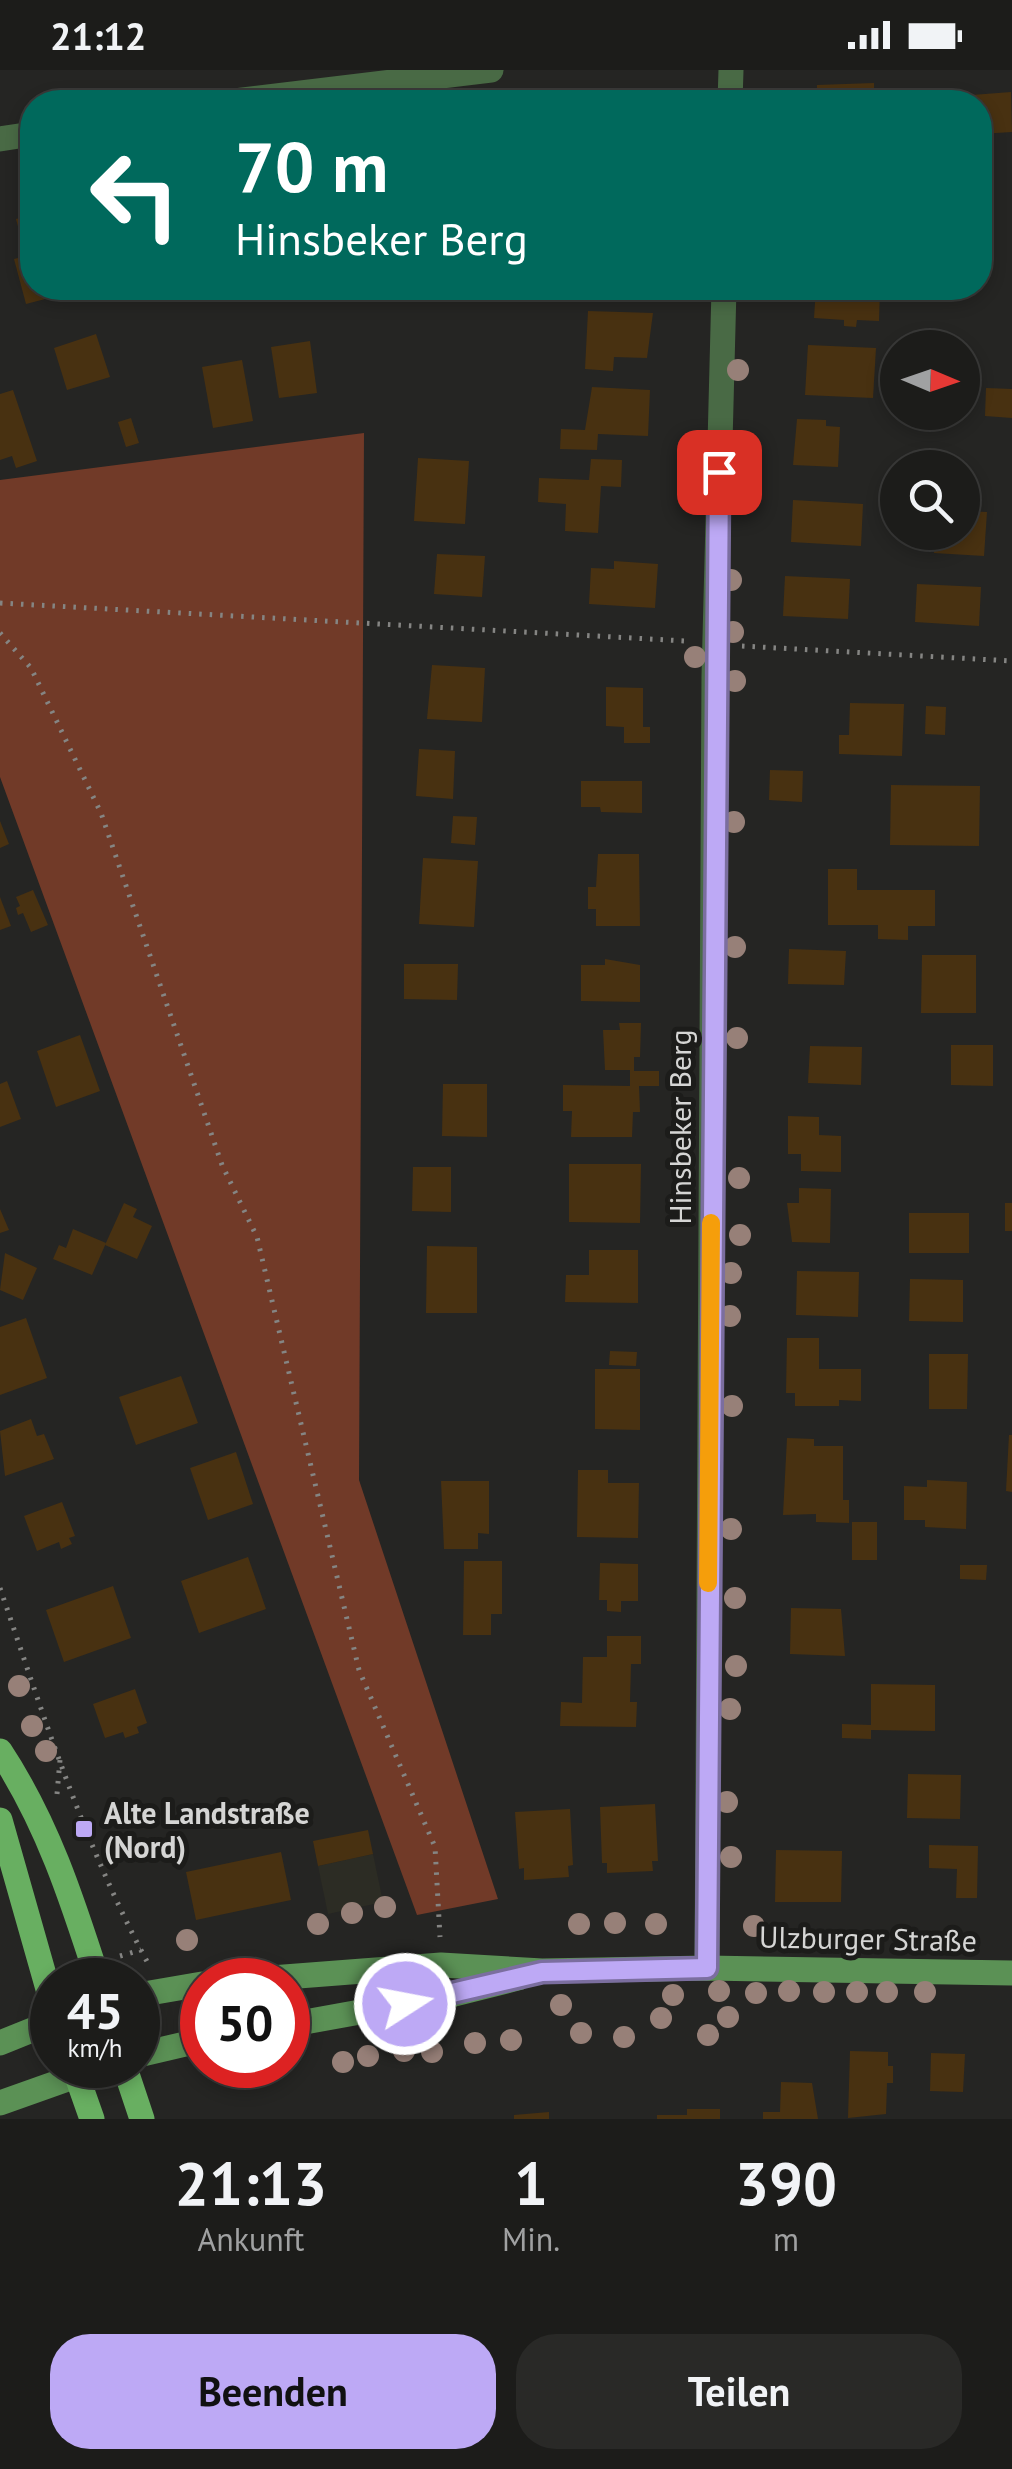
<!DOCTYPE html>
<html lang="de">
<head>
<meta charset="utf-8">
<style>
  :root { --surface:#1c1c1a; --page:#292927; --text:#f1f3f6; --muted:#a0a1a2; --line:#3a3a39; --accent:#bda9f5 }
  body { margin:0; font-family:"PT Sans",sans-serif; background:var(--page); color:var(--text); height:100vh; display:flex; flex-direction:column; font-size:38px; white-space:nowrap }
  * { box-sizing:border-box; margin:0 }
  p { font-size:32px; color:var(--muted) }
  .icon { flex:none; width:55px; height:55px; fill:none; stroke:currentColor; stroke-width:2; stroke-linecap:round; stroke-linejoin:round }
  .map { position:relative; height:2049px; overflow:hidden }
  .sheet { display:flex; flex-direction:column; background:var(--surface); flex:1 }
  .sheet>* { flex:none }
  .guide { position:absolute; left:20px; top:20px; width:972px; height:210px; border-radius:40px; box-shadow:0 5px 15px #0003,0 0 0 2px var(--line); background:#00695c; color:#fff; overflow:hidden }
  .needle { width:65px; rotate:92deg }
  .buttons { position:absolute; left:880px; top:260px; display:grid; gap:20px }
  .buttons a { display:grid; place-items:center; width:100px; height:100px; border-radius:50%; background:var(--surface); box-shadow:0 5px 15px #0003,0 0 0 2px var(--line); font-size:50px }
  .speed { position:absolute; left:30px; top:1888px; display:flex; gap:20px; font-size:50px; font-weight:700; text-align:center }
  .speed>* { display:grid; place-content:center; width:130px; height:130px; border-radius:50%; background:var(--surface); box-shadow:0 5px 15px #0003,0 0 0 2px var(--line); line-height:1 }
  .speed small { font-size:25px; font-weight:400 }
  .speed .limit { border:15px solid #d22; background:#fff; color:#111 }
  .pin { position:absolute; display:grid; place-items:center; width:85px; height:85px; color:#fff; margin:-42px; border-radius:20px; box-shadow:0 5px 15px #0006 }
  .me { position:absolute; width:110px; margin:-55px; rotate:79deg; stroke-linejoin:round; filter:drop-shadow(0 0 8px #0008) }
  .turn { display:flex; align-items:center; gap:35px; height:210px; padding:0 50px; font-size:45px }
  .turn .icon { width:130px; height:130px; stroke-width:2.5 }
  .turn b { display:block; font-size:70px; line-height:85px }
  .eta { display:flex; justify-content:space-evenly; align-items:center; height:170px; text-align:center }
  .eta b { font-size:60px; font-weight:800; line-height:70px }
  .button { display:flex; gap:20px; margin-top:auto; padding:20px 50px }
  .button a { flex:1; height:115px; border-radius:40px; background:var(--accent); color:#111; font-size:40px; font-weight:800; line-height:115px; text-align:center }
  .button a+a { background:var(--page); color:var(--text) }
  .status { display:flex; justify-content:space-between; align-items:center; height:70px; padding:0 50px; background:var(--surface); direction:ltr }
  .status svg { height:28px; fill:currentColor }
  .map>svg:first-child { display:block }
</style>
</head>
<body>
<div class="status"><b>21:12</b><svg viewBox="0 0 49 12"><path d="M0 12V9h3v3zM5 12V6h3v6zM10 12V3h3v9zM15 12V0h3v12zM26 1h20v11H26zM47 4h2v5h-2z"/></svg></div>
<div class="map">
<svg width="1012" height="2049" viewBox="0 0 1012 2049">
  <rect width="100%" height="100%" fill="#252523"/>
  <path fill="#2c2c24" d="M373 1784 383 1832 328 1844 318 1796Z"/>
  <path fill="#713a28" d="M364 363 359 1410 498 1829 417 1845 0 707V410Z"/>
  <g fill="#483111">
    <path d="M874 13V32H817V15Z"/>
    <path d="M1011 22 1012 62 980 64V32H920V29Z"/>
    <path d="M32 145V218H71L72 222 26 234 14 189 26 186 16 149Z"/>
    <path d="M816 218H880L879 251 857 250 856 257 844 256V250L814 248Z"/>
    <path d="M588 241 653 243 647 288 614 287 613 301 585 299Z"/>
    <path d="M96 264 110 307 67 320 54 278Z"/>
    <path d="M310 271 317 323 279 328 271 277Z"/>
    <path d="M808 275 876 278 873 328 805 325Z"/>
    <path d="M242 290 253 351 213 358 202 297Z"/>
    <path d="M592 317 650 320 648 366 598 364 597 380 560 379 561 359 585 360Z"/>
    <path d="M986 318 1012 319V348L985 346Z"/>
    <path d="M13 320 37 391 16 398 12 386 0 390V324Z"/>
    <path d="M131 348 139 373 126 377 118 352Z"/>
    <path d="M797 349 826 350V356L840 357 838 397 793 395Z"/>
    <path d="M418 388 469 391 465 454 414 451Z"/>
    <path d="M591 389 622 390 621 417 601 416 598 463 565 461 566 434 538 432 539 408 589 410Z"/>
    <path d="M793 430 863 434 861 476 791 472Z"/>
    <path d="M962 441 987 442 984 486 934 483 935 462H962Z"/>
    <path d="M437 484 485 486 482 527 434 524Z"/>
    <path d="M614 491 658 494 655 538 589 534 591 498 614 499Z"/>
    <path d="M785 506 850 509 848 549 783 546Z"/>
    <path d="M917 514 981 517 979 556 915 552Z"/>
    <path d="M432 595 485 598 482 652 427 649Z"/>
    <path d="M606 617 643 618V657H650V673H624V657L606 656Z"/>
    <path d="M850 633 904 634 902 686 839 684V665H849Z"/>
    <path d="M926 636 946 637 945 665 925 664Z"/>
    <path d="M419 679 455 681 453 729 416 726Z"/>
    <path d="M770 700 803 701 802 732 769 730Z"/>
    <path d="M581 711H642V743L601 742 600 737H581Z"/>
    <path d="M891 715 980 716 979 776 890 775Z"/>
    <path d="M453 746 477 747 475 775 451 773Z"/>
    <path d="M0 751 9 774 0 778Z"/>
    <path d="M598 784H639L640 856H596V839H588V817H596Z"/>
    <path d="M423 788 478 791 474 857 419 854Z"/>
    <path d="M828 799H857V820H935V856H908V870L878 869V855H828Z"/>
    <path d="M33 820 48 855 31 862 23 843 18 845 16 838 20 836 16 827Z"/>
    <path d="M0 827 11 856 0 860Z"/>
    <path d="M789 879 846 881 844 915 788 914Z"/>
    <path d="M922 885H976V943H921Z"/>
    <path d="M605 889 640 895V932L581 931V895H605Z"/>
    <path d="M404 894H458L457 930 404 929Z"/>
    <path d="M619 953H641L640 987H634V1001H659V1016H639L640 1042H633L632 1067H571L572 1041H563V1015L630 1016V1000H605L603 960H620Z"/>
    <path d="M80 965 100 1021 56 1037 37 981Z"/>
    <path d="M951 975H993V1016L951 1015Z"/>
    <path d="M810 976 862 977 861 1015 808 1013Z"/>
    <path d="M7 1011 21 1049 0 1057V1014Z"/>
    <path d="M443 1014H487V1067L442 1066Z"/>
    <path d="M788 1046 819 1047V1065L841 1066V1102L801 1101V1084H788Z"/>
    <path d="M569 1094H641L640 1153 569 1152Z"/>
    <path d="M413 1097H451V1142L412 1141Z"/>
    <path d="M799 1118 831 1119 830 1173 792 1172 787 1133H799Z"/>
    <path d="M124 1133 137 1139 133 1147 152 1156 137 1189 105 1175Z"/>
    <rect x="1005" y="1133" width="7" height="28"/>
    <path d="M0 1139 9 1160 0 1163Z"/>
    <rect x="909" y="1143" width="60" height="40"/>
    <path d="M73 1159 106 1173 92 1205 53 1189 59 1175 66 1178Z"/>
    <path d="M427 1176 477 1177V1243H426Z"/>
    <path d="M589 1180H638V1233L565 1232 566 1205H589Z"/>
    <path d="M5 1183 37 1198 23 1230 0 1220Z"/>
    <path d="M797 1201 859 1202 858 1247 796 1245Z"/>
    <path d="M910 1209 963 1210V1252L909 1251Z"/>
    <path d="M26 1248 47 1308 0 1325V1257Z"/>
    <path d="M787 1268H819V1299H861V1331L839 1330V1336H795V1323H786Z"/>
    <path d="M610 1281 637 1282 636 1296 609 1295Z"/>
    <path d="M929 1284H968L967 1339H929Z"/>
    <path d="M595 1299H640V1360L595 1359Z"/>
    <path d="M181 1306 198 1353 136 1375 119 1327Z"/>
    <path d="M31 1349 37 1366 44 1364 54 1389 5 1406 0 1361Z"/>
    <path d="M1009 1365H1012V1422L1006 1421Z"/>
    <path d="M787 1368 814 1369V1376H843V1430H849V1453L816 1452V1444L783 1445Z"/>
    <path d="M236 1382 253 1434 208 1450 190 1398Z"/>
    <path d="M578 1400H608V1413H639L638 1468 577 1467Z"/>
    <path d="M927 1410 967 1412 966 1459 925 1457V1450H904V1416L927 1417Z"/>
    <path d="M441 1411H489V1464L478 1463V1479H444Z"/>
    <path d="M62 1432 75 1466 69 1468 72 1474 61 1479 59 1472 37 1481 24 1446Z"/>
    <rect x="852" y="1452" width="25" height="38"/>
    <path d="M248 1487 266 1539 199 1563 181 1511Z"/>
    <path d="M464 1491H502V1544H491V1565H463Z"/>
    <path d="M600 1493 638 1494V1531H621V1542L607 1541V1530H599Z"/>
    <path d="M960 1495H987L986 1510 960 1509Z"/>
    <path d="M113 1516 131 1568 64 1592 46 1540Z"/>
    <path d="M791 1538 841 1539 845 1586 790 1584Z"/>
    <path d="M607 1566H641V1594H631L630 1632H637L636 1657 560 1656 561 1632 582 1633 583 1587H607Z"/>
    <path d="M871 1614 935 1615V1661L871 1660V1669L842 1668V1654L871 1655Z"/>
    <path d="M135 1619 147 1653 137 1657 139 1663 125 1668 123 1662 105 1668 93 1634Z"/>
    <path d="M908 1704 961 1705 960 1749 907 1748Z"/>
    <path d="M655 1734 658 1791H652L653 1801 607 1803V1793H602L600 1737Z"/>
    <path d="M570 1739 573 1795 568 1796 569 1807 524 1810V1798L519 1799 515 1742Z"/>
    <path d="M368 1760 373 1784 318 1796 313 1771Z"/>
    <path d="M929 1775 978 1776 977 1828H956L957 1799 929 1798Z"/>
    <path d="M776 1780 842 1781 841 1832H775Z"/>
    <path d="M281 1782 291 1830 196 1850 186 1802Z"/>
    <path d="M850 1981 888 1982V1996H893V2013H887L886 2044 848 2048Z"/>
    <path d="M931 1983 965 1984 963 2022 930 2021Z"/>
    <path d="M781 2012 812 2013 818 2049H763V2042H780Z"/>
    <path d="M687 2039H720V2049H657V2045H687Z"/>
    <path d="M549 2042V2049H514V2045Z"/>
  </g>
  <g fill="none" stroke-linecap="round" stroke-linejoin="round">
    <g stroke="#858583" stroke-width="5" stroke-dasharray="2.5 8" stroke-linecap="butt">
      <path d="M0 533 686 571"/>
      <path d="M0 563 31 598 101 743 222 1095 257 1167 359 1600 435 1777 440 1867"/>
      <path d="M742 576 1012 591"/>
      <path d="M0 1518C44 1647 85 1778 150 1897"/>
      <path d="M57 1724 60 1690"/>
      <path d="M120 1886 141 1880"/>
    </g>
    <g stroke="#496a45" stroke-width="25">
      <path d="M226 32 491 0"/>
      <path d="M730 32 731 0"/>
      <path d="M0 69 32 64"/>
      <path d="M707 1898 714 606 724 218"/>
    </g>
    <g stroke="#5b9155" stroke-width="25">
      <path d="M246 1910 441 1895 542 1901 707 1898 1012 1903"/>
      <path d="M138 1925 202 1914"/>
      <path d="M288 1955 443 1927 518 1908"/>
      <path d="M0 1973 52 1952"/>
      <path d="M138 1985 202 1970"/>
      <path d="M0 2033 107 1995"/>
    </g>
    <g stroke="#68af61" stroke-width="25">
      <path d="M0 1681C47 1752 72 1829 98 1910"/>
      <path d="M0 1750 52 1933"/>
      <path d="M73 1995 92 2049"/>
      <path d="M124 1995 142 2049"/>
    </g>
  </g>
  <g fill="#978078">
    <circle cx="738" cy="300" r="11"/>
    <circle cx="736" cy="418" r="11"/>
    <circle cx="731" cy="510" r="11"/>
    <circle cx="733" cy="562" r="11"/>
    <circle cx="695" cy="587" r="11"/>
    <circle cx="735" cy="611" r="11"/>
    <circle cx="734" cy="752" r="11"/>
    <circle cx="735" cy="877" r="11"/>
    <circle cx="737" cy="968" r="11"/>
    <circle cx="739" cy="1108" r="11"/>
    <circle cx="740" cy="1165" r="11"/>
    <circle cx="731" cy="1203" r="11"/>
    <circle cx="730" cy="1246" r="11"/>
    <circle cx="732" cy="1336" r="11"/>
    <circle cx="731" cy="1459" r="11"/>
    <circle cx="735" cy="1528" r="11"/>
    <circle cx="736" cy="1596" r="11"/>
    <circle cx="19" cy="1616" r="11"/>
    <circle cx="730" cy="1639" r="11"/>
    <circle cx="32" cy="1656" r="11"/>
    <circle cx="46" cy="1681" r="11"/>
    <circle cx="727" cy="1732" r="11"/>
    <circle cx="731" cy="1787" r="11"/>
    <circle cx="385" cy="1837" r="11"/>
    <circle cx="352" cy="1843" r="11"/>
    <circle cx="615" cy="1853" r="11"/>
    <circle cx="318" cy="1854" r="11"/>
    <circle cx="579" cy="1854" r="11"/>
    <circle cx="656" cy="1854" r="11"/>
    <circle cx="754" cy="1856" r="11"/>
    <circle cx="187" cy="1870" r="11"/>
    <circle cx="719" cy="1921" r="11"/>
    <circle cx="789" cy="1921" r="11"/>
    <circle cx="824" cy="1922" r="11"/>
    <circle cx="857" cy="1922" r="11"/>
    <circle cx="887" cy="1922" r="11"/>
    <circle cx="925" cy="1922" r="11"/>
    <circle cx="756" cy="1923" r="11"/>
    <circle cx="673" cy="1925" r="11"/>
    <circle cx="561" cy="1935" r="11"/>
    <circle cx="728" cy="1947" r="11"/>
    <circle cx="661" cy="1948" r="11"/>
    <circle cx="581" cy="1963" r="11"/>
    <circle cx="708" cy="1965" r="11"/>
    <circle cx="624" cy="1967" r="11"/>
    <circle cx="511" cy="1970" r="11"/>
    <circle cx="475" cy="1973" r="11"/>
    <circle cx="404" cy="1981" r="11"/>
    <circle cx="432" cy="1982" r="11"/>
    <circle cx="368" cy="1986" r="11"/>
    <circle cx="343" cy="1992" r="11"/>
  </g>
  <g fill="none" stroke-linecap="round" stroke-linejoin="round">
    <defs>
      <path id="route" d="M405 1934 542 1902 707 1898 719 402"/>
    </defs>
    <use href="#route" stroke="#7b6e9f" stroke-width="25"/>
    <use href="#route" stroke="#bda9f5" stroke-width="18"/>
    <path stroke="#f59e0b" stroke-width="18" d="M708 1513 711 1153"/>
  </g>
  <rect fill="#bda9f5" stroke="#1c1c1a" stroke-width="4" x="74" y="1749" width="20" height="20" rx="5"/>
  <g text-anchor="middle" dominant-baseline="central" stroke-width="10" stroke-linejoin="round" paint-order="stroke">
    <g font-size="30" fill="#d5d5d4" stroke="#1c1c1a">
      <text transform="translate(679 1057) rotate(-90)">Hinsbeker Berg</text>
      <text transform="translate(868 1868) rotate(1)">Ulzburger Straße</text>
    </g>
    <g font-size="30" font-weight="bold" fill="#d5d5d4" stroke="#1c1c1a" text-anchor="start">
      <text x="104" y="1742">Alte Landstraße<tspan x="104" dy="34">(Nord)</tspan></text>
    </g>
  </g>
</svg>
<div class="buttons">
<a><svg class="needle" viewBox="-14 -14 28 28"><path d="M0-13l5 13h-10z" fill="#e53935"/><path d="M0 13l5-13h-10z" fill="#a0a1a2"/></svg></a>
<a><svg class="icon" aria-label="search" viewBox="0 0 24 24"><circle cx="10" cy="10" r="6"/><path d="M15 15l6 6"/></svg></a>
</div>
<div class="speed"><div>45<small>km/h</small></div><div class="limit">50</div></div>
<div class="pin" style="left:719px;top:402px;background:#d93025"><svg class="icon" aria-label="arrive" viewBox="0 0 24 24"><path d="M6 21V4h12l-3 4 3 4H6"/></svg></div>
<svg class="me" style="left:405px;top:1934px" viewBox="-20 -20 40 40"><circle r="17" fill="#bda9f5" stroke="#fff" stroke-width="3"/><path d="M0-11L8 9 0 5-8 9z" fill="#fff"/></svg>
<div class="guide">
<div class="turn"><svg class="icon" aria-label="left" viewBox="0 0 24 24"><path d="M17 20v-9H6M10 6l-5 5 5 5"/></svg><div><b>70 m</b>Hinsbeker Berg</div></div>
</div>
</div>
<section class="sheet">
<div class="eta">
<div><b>21:13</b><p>Ankunft</p></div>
<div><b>1</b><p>Min.</p></div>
<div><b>390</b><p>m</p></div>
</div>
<div class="button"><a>Beenden</a><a>Teilen</a></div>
</section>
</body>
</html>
